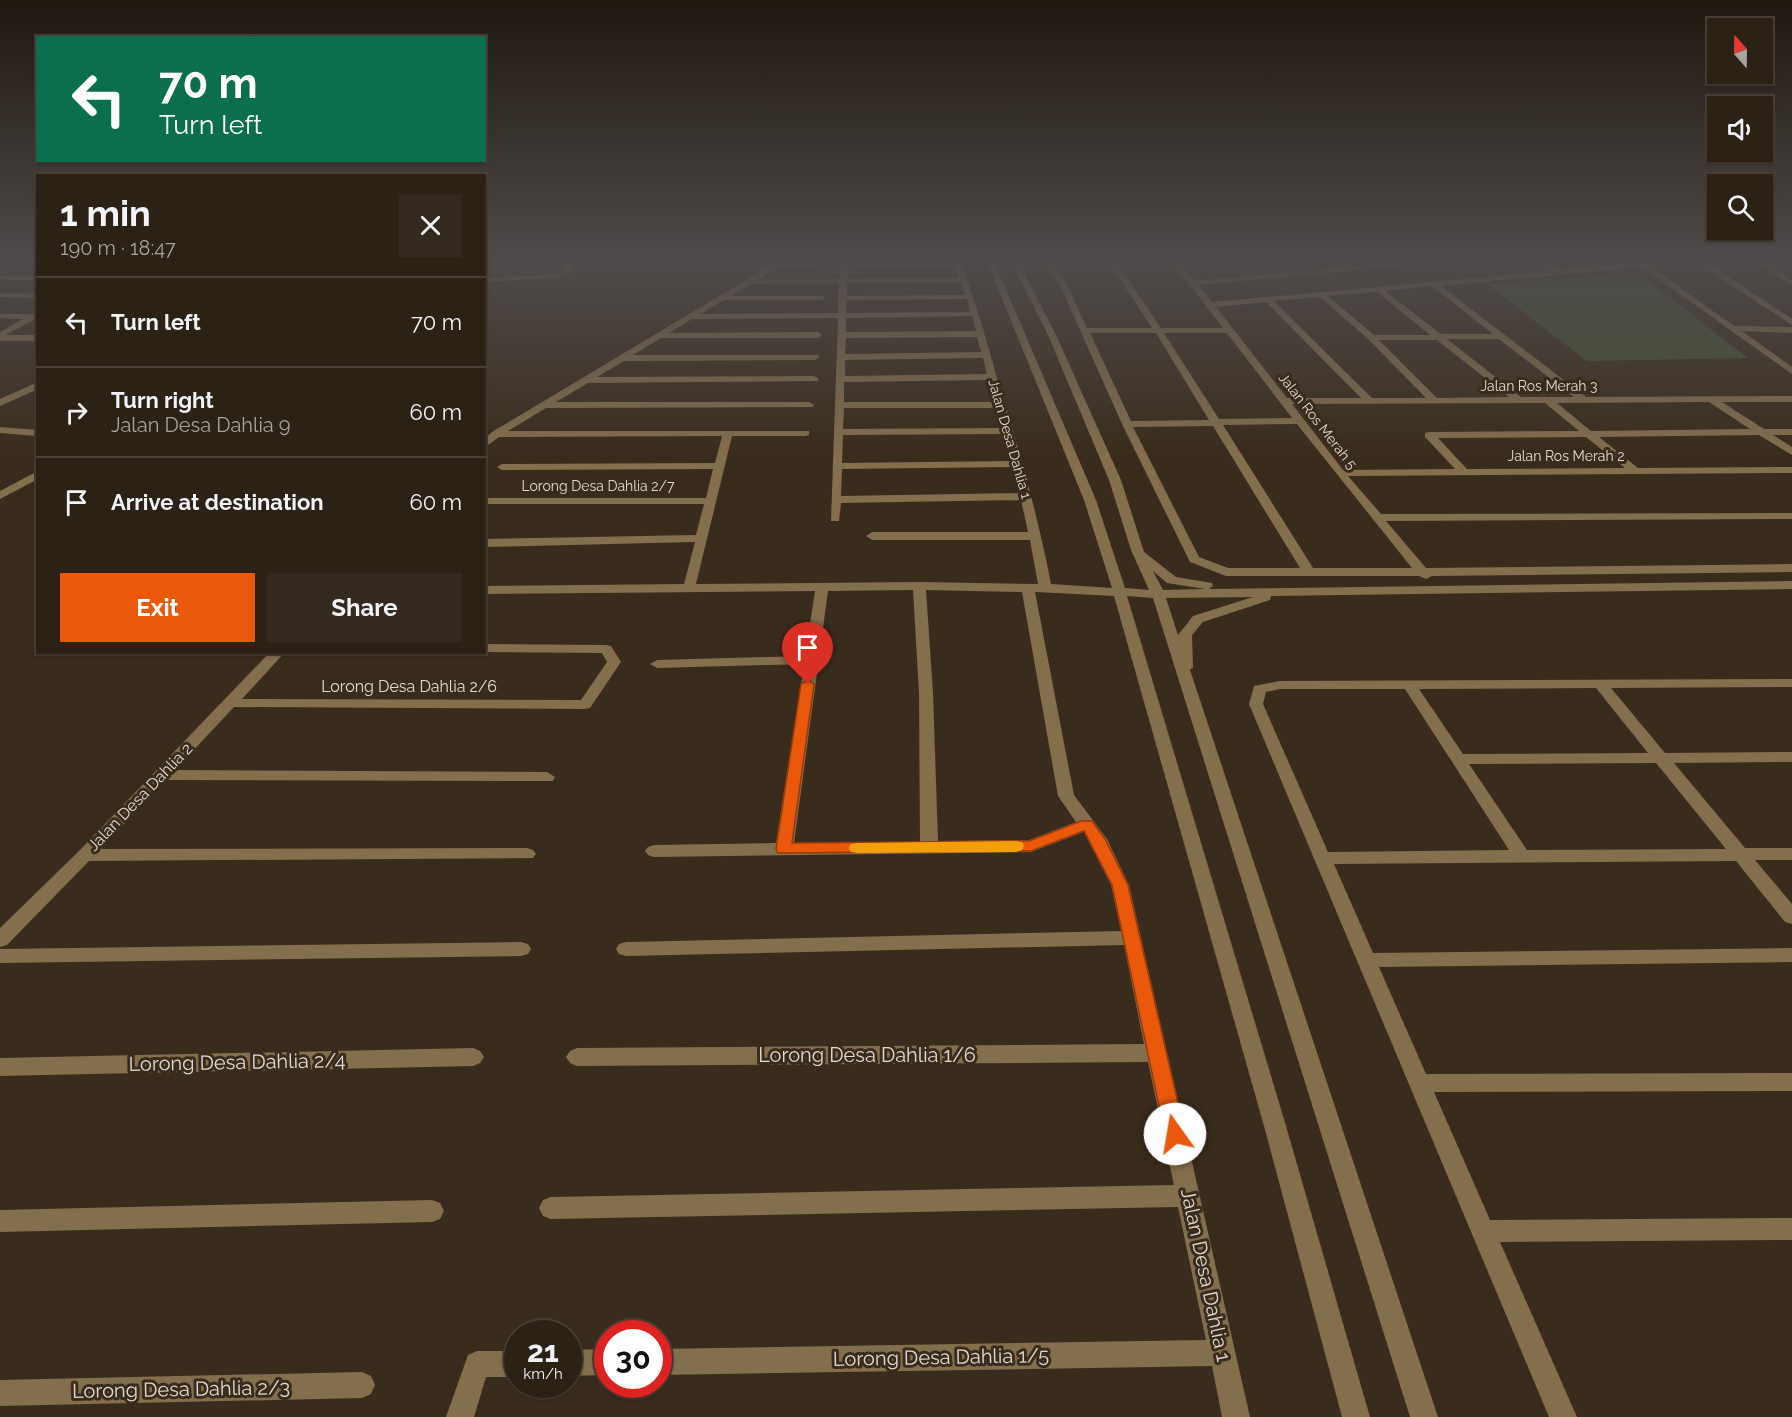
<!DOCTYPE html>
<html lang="en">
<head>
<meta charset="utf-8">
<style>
  :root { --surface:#2c2115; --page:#34291e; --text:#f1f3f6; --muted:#a6a3a0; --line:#483e34; --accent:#ea580c }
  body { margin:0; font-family:Raleway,sans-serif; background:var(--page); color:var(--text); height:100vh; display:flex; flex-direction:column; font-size:22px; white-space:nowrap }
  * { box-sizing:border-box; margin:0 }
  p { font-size:20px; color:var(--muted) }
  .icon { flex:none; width:33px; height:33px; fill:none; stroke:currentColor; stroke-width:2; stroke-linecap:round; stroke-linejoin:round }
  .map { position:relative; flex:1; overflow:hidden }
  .details { position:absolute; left:36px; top:174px; width:450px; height:480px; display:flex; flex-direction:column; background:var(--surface); border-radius:0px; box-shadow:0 2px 4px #0004,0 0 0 2px var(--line) }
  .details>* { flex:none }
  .top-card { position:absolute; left:36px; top:36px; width:450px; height:126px; border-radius:0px; box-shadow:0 2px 4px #0004,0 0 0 2px var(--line); background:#0b6e4f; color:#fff; overflow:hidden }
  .needle { width:39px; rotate:340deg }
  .tools { position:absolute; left:1707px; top:18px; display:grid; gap:12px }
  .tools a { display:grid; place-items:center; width:66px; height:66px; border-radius:0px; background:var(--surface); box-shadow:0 2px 4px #0004,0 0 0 2px var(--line); font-size:30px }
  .speed { position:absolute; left:504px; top:1320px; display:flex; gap:12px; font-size:30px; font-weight:700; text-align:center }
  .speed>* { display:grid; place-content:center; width:78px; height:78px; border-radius:50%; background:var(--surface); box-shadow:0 2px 4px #0004,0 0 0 2px var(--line); line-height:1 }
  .speed small { font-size:15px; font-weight:400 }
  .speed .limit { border:9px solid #d22; background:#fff; color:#111 }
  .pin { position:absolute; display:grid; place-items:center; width:51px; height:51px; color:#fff; margin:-62px -26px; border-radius:50% 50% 50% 0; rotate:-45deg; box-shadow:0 0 6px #0007 }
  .pin .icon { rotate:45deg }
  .me { position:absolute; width:66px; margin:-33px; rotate:347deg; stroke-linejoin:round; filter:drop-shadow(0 0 4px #0008) }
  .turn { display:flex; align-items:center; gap:21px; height:126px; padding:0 24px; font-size:27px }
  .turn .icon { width:78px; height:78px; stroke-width:2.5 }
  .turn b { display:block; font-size:42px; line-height:51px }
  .round { display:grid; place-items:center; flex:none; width:63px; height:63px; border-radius:0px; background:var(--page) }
  .headline { display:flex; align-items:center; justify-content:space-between; height:102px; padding:0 24px }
  h1 { font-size:36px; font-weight:700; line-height:45px }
  .action { display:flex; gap:12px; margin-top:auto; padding:12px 24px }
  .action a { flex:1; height:69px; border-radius:0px; background:var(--accent); color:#fff; font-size:24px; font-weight:700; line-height:69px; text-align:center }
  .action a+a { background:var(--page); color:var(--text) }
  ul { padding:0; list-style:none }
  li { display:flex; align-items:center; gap:18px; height:90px; padding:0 24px; border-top:2px solid var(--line) }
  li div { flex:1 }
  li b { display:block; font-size:22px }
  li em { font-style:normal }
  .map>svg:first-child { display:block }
</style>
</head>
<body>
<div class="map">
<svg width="1792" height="1417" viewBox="0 0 1792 1417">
  <rect width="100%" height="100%" fill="#3a2c1c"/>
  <path fill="#425232" d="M1638 273 1748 358 1587 361 1487 284Z"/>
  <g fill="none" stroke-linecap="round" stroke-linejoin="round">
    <g fill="#836e4e" fill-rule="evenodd">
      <path d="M0 259H38V262L0 261Z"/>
      <path d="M514 259H572V272L557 278 484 282V278L556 274 564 271V261L484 265V261Z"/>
      <path d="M781 259H790L787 262H819L823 264 819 266H780L758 280 840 279V259H848L847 279 959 278 954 267 856 266 852 264 856 262 952 263 951 259H958C976 298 986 340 998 381 1019 449 1038 516 1051 584L1112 588 1084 500 986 259H993L1096 500 1125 588 1149 590 1131 550 1109 480 1048 335 1010 259H1017L1056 335 1121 480 1144 552 1176 577 1212 583 1213 586 1209 589 1792 581V589L1271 596 1270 600 1203 622 1192 635 1193 667 1190 670 1438 1417H1410L1153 598 1127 596 1286 1126 1370 1417H1342L1264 1126 1114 596 1035 592 1074 795 1107 839 1129 885 1250 1417H1222L1212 1366 658 1375V1349L1206 1340 1178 1207 551 1219 543 1216 539 1208 543 1200 551 1197 1174 1185 1148 1062 577 1066 570 1063 566 1057 570 1051 577 1048 1144 1044 1124 945 626 956 619 954 616 949 619 944 626 942 1121 931 1111 885 1084 832 1031 852 654 857 648 855 645 851 648 847 654 845 776 843 804 664 657 668 650 664 657 660 805 656 815 591 484 594V586L684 584 695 542 484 547V539L696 535 704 504H484V498H706L713 469 502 470 497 467 502 464 715 463 722 436 499 437 484 448V439L492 432ZM961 282 965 295 847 296V283ZM839 283 838 313 701 314 724 300H822L826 298 822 296H732L750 284ZM967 299 970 312 846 313 847 300ZM972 316 976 331 846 332V318ZM838 318 831 521H839L841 503 1021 500 1028 532H872L866 536 872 540H1030L1038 584 919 582 696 584 732 436H805L809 435V431H508L546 408 812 407 814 405 809 402H556L588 383 817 381 819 379 814 376 597 377 624 361 815 360 819 357 818 355H633L661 338H818L822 335 818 332 669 333 692 319ZM977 337 981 352 845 354 846 338ZM983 358 987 374 845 376V360ZM989 380 995 402H844V382ZM844 408H997L1002 428 843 429ZM1004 434 1011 461 842 463 843 435ZM1013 467 1019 493 841 496 842 469ZM1153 571 1167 583 1205 589 1163 590ZM913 590 919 693 920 842 794 843 828 591ZM926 590 1022 592 1058 796 1076 822 1029 840 938 841 933 693ZM1253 597 1193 616 1178 635 1166 598Z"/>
      <path d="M1039 259H1046L1066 282 1087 328H1152L1118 276 1102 259H1109L1124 273 1161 328H1223L1190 285 1166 259H1173L1177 263 1240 259 1181 267 1195 281 1440 259H1471L1198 285 1212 302 1551 271 1525 259H1535L1560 270 1667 260 1760 259 1792 280V285L1757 263 1709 264 1792 319V325L1699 264 1650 266 1734 326 1792 327V333L1742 331 1792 367V374L1642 267 1441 286 1586 397 1792 396V402H1722L1764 429H1792V435H1773L1792 447V455L1759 435 1599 437 1638 468 1792 467V473L1348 476 1381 514 1792 513V519L1386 521 1426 568 1792 564V572L1432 576 1426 579 1419 576H1226L1190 562 1122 424 1059 283ZM1432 286 1493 334H1441L1385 291ZM1377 292 1430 335H1374L1328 296ZM1320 297 1369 340 1426 398H1372L1274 301ZM1266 302 1361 398H1287L1216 307ZM1090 333H1156L1209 420 1131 421ZM1164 333H1227L1292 418 1219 419ZM1447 339H1499L1574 397H1521ZM1379 340H1437L1509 397 1437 398ZM1709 402 1750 429 1591 431 1557 403ZM1545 403 1579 431 1429 432 1425 433V437L1455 469 1343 470 1292 404ZM1297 424 1412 568H1313L1223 425ZM1213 426 1300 568H1228L1199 557 1133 427ZM1586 437 1625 468 1467 469 1438 438Z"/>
      <path d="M0 276H38V280H1Z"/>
      <path d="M0 293 38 294V298L0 297Z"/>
      <path d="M38 312V318L5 335H38V341H0V332L23 319 0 318V314H31Z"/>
      <path d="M38 382V389L0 406V399Z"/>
      <path d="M0 427 38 430V436L0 433Z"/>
      <path d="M38 471V479L0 499V491Z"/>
      <path d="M484 644 606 645 611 646 621 662 590 708 585 709 234 707 175 770 547 772 555 777 553 781 165 780 101 849 527 848 533 850 536 854 533 858 89 861 7 945 0 947V928L79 851 270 652H285L242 699 581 700 607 662 602 653 484 652Z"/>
      <path d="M1792 679V687L1611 688 1665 753 1792 752V762L1674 763 1745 848H1792V860H1755L1792 904V924L1785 922 1736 861 1334 864 1373 953 1792 948V962L1379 967 1426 1074 1792 1073V1091L1434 1092 1490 1220 1792 1218V1240L1500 1242 1577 1417H1549L1249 704 1254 686 1280 681ZM1596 688 1648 753 1463 754 1419 689ZM1280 689H1405L1509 850 1328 852 1263 704 1266 692ZM1656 763 1726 849 1527 850 1469 764Z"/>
      <path d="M521 942 528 944 531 949 528 954 521 956 0 963V949Z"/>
      <path d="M473 1048 480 1051 484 1057 480 1063 473 1066 0 1076V1058Z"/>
      <path d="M432 1200 440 1203 444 1211 440 1219 432 1222 0 1232V1210Z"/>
      <path d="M608 1349V1375L568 1376V1350Z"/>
      <path d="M477 1351H518V1377H486L474 1417H446L468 1355Z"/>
      <path d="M362 1372 371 1376 375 1385 371 1394 362 1398 0 1406V1380Z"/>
    </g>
  </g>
  <linearGradient id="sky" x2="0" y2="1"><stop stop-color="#20180f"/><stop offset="0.57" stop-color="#4f4b4b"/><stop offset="1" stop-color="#4f4b4b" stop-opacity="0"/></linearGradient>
  <rect width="1792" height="458" fill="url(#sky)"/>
  <path fill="#ea580c" stroke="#983908" stroke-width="1.5" d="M808 680 814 684 792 843 1029 841 1081 821H1092L1105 839 1128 885 1185 1134 1182 1141 1175 1143 1168 1141 1165 1134 1112 885 1084 831 1031 851 778 853 776 849 801 684Z"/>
  <path fill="#f59e0b" d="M1016 841 1022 842 1024 846 1022 850 1016 852 857 853 851 852 849 848 851 844 857 843Z"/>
  <g text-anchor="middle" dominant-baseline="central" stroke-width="6" stroke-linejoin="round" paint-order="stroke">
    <g font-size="14" fill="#e0d7cd" stroke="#3a2c1c">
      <text x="1539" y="386">Jalan Ros Merah 3</text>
      <text transform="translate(1318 421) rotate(52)">Jalan Ros Merah 5</text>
      <text transform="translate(1010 439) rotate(74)">Jalan Desa Dahlia 1</text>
      <text x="1566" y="456">Jalan Ros Merah 2</text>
      <text x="598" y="486">Lorong Desa Dahlia 2/7</text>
    </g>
    <g font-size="16" fill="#e0d7cd" stroke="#3a2c1c">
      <text x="409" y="686">Lorong Desa Dahlia 2/6</text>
      <text transform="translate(140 797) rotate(-46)">Jalan Desa Dahlia 2</text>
    </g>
    <g font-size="20" fill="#e0d7cd" stroke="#3a2c1c">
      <text x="867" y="1055">Lorong Desa Dahlia 1/6</text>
      <text transform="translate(237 1062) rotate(-1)">Lorong Desa Dahlia 2/4</text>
      <text transform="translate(1206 1275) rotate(78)">Jalan Desa Dahlia 1</text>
      <text transform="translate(941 1357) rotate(-1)">Lorong Desa Dahlia 1/5</text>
      <text transform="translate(181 1389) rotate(-1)">Lorong Desa Dahlia 2/3</text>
    </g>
  </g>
</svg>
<div class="tools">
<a><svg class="needle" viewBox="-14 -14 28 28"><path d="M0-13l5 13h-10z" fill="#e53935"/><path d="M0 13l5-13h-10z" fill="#a6a3a0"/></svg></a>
<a><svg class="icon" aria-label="sound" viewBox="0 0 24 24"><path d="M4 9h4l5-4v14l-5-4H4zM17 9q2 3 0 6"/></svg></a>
<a><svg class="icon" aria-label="search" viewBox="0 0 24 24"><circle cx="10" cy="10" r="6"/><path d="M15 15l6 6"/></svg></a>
</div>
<div class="speed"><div>21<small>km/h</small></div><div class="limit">30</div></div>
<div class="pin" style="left:808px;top:684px;background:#d93025"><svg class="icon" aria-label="arrive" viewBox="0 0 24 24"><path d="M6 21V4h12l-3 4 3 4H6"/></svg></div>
<svg class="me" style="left:1175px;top:1134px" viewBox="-20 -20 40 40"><circle r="19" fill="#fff"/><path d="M0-13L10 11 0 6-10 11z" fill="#ea580c"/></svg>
<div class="top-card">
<div class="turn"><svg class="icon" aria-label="left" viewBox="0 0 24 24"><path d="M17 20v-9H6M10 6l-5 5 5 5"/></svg><div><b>70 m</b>Turn left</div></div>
</div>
<section class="details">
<div class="headline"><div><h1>1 min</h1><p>190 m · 18:47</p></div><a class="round"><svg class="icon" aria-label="close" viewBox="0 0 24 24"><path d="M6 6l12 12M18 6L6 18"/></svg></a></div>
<ul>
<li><svg class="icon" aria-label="left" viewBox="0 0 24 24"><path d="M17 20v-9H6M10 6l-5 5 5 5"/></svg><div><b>Turn left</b></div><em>70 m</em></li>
<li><svg class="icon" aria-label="right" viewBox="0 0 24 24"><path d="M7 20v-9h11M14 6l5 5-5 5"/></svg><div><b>Turn right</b><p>Jalan Desa Dahlia 9</p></div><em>60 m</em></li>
<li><svg class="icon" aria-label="arrive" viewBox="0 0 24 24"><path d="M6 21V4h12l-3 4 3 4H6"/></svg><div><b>Arrive at destination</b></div><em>60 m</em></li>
</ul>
<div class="action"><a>Exit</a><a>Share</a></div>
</section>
</div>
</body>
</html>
